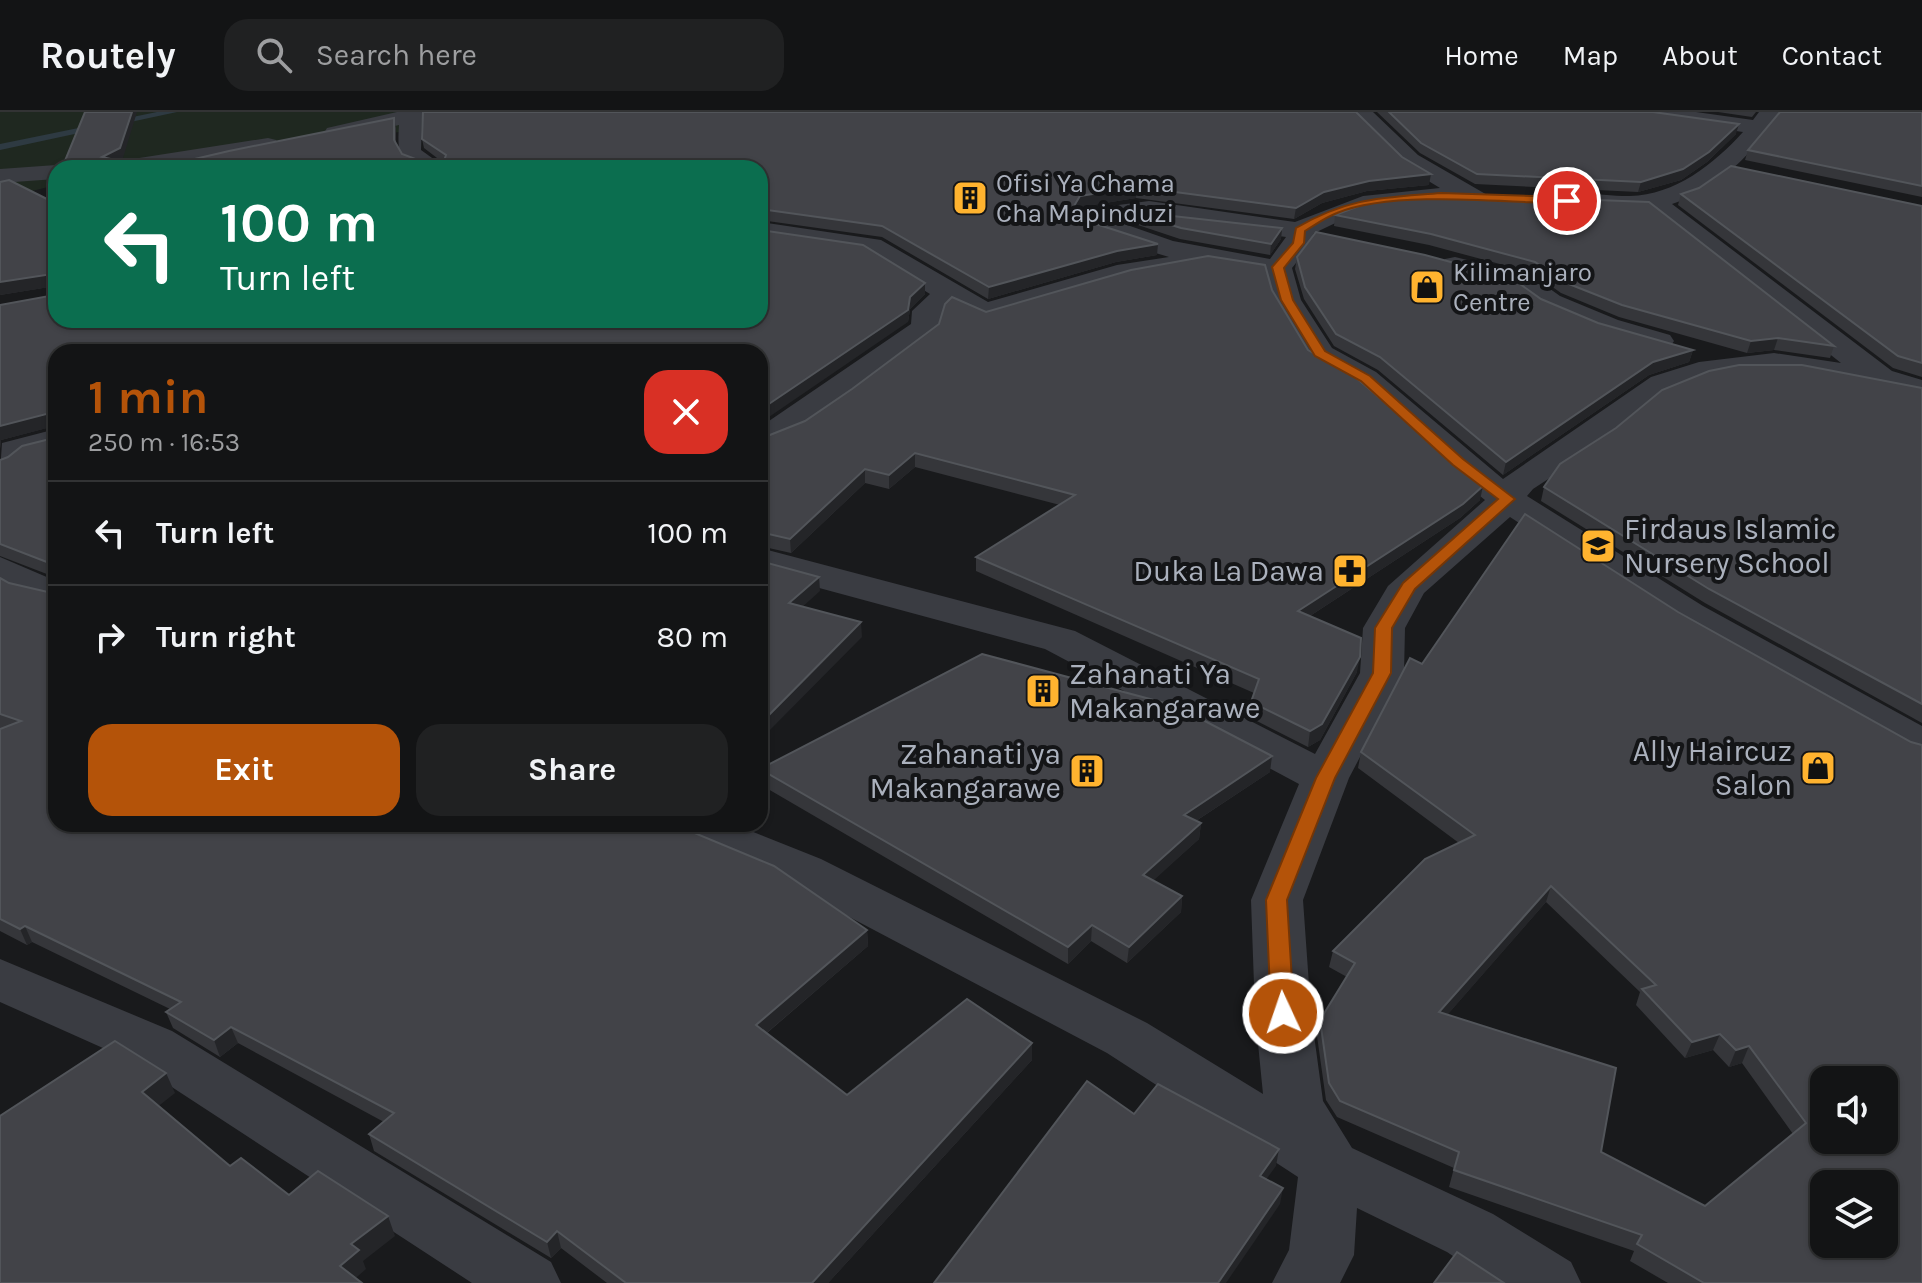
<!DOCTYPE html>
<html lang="en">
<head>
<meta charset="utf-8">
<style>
  :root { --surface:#131415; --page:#202122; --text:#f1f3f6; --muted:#9d9ea0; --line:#323334; --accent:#b45309 }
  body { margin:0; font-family:Karla,sans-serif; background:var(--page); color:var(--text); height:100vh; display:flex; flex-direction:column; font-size:30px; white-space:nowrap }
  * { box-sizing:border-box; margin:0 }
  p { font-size:26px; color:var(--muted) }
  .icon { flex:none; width:44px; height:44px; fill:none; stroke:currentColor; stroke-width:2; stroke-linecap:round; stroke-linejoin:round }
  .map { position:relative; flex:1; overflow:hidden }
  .drawer { position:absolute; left:48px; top:232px; width:720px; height:488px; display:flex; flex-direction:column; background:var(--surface); border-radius:24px; box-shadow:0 2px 6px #0004,0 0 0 2px var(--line) }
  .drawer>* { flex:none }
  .banner { position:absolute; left:48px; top:48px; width:720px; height:168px; border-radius:24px; box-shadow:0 2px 6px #0004,0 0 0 2px var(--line); background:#0b6e4f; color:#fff; overflow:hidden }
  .fabs { position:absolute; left:1810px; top:954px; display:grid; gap:16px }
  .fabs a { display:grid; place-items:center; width:88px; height:88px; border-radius:16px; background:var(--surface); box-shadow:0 2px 6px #0004,0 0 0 2px var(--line); font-size:40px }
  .pin { position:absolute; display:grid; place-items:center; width:68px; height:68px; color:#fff; margin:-34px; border:4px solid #fff; border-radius:50%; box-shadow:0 2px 8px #0007 }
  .me { position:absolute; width:88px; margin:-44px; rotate:357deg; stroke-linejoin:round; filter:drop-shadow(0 0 6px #0008) }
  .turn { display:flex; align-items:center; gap:28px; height:168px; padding:0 40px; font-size:36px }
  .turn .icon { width:104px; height:104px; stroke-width:2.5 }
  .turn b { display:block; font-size:56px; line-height:68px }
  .round { display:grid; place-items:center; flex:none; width:84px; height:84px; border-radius:24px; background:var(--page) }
  .overview { display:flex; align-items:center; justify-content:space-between; height:136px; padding:0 40px }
  h1 { font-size:48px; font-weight:700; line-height:60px; color:var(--accent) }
  .button { display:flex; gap:16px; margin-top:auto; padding:16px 40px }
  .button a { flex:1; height:92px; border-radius:24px; background:var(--accent); color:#fff; font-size:32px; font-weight:700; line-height:92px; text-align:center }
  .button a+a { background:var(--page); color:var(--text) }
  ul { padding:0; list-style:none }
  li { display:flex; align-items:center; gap:24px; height:104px; padding:0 40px; border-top:2px solid var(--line) }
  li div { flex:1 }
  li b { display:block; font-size:30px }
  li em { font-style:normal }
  header { display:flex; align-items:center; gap:48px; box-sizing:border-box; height:112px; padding:0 40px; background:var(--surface); border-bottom:2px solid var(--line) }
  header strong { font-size:38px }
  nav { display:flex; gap:44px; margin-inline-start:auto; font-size:28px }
  .search { width:560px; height:72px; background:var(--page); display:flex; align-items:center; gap:20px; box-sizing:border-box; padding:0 28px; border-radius:24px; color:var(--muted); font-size:30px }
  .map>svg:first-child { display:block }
</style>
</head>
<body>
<header>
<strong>Routely</strong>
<div class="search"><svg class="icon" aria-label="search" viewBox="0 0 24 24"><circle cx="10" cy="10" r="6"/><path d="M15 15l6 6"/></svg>Search here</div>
<nav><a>Home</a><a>Map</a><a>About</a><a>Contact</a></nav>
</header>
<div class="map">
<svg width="1922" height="1171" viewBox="0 0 1922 1171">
  <rect width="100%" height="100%" fill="#191a1c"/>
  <path fill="#1f2820" d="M0 0H529L164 56H56V73L0 87Z"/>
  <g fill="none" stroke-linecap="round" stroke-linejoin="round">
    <path fill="#2e3a42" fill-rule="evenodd" d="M157 0H177L0 38V32Z"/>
    <g fill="#3a3c42" fill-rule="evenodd">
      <path d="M397 0H437L422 8 421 38 446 56C405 56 396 56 399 13L335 28 324 21 327 16Z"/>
      <path d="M1349 0H1373L1418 43 1489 84C1479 97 1450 91 1435 91 1391 91 1352 101 1313 122L1312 131 1292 156 1301 188 1332 236 1376 260 1503 367 1651 265 1699 250 1774 241 1841 251 1647 98 1548 94 1544 89C1554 75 1611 85 1630 84 1675 83 1714 52 1743 20L1652 7 1641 0H1696L1753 8 1759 0H1781C1754 40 1719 77 1672 92L1892 259 1922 268V288C1843 268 1753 244 1674 279 1649 290 1632 310 1611 327 1587 345 1558 360 1533 377L1527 384 1703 494 1922 614V647L1906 643 1675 512 1510 405 1424 481 1405 516 1404 561 1349 666 1303 788 1311 901 1323 989 1352 1036 1493 1102 1571 1150 1581 1171H1493L1447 1140 1357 1096 1354 1143 1340 1171H1272L1289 1138 1298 1065 1107 941 785 771 671 723 664 712H733L821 747 1147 911 1263 982 1255 901 1251 788 1299 672 1045 537 760 460V436L1075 519 1315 642 1360 561 1363 516 1388 474 1485 388 1446 357 1354 274 1309 249 1273 188 1265 160 1206 153 1130 167 985 209 952 193 942 202 937 222C885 255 817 325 760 339V315L911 212 912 199 930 182 864 141 760 126V110L881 128 988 190 1117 153 1169 145 1112 128 1093 119 1076 103 1080 98 1149 89 1295 110 1363 84 1440 76 1402 53ZM1149 105 1286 125 1270 147 1173 129 1113 108Z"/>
      <path d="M268 26 276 28 280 33 276 38 166 56H108L120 49Z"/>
      <path d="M56 53 65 56H56V67L0 71V57Z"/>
      <path d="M1455 145 1532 164 1560 184 1618 208 1670 223 1674 229 1670 235 1659 238 1596 220 1540 196 1512 176 1445 159 1441 153 1445 147Z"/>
      <path d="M56 317V337L26 345 12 356 0 360 2 331Z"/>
      <path d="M0 445 56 469V493L16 483 0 474Z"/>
      <path d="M0 847 172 919 551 1150 561 1171H472L132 949 0 890Z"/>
    </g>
  </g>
  <g fill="#35363a" fill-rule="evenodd">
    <path d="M1377 0H1653L1736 22 1707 50 1681 68 1638 80 1475 72 1420 41Z"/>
    <path d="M1718 0H1756L1752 5Z"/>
    <path d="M1922 0V85L1745 48 1748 38Z"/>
    <path d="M394 6 396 16V32L402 42 418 48 441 49 424 36 422 27 1429 73 1367 79 1322 91 1294 107 1136 86 1080 95 1078 98 1093 111 1157 143 1116 150 988 187 882 125 760 108V56H156Z"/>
    <path d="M1681 82 1922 94V265L1893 256 1678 93Z"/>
    <path d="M49 88 925 182 910 197 908 210 56 240V712L867 818 868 834 767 921 847 983 1032 931V948L828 1171H607L561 1136 551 1146 374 1039 369 1022 384 1010 238 931 220 945 173 916 166 900 170 897 32 830 27 833 0 819V617L2 616H0V466L9 471 52 481V464L0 444V348L54 326V314L1 328 0 337V193L55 183V174L0 183Z"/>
    <path d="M1372 89 1834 234 1830 246 1774 238 1747 241 1619 205 1561 181 1533 161 1429 133 1334 114 1335 103Z"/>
    <path d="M1127 99 1282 116 1281 127 1270 143 1180 127 1126 109Z"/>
    <path d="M1297 145 1541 187 1598 211 1693 238 1689 250 1649 263 1503 363 1378 258 1334 234 1304 187 1295 157Z"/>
    <path d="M1272 178 1308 238 1480 388 1460 406 1310 504 1357 560 1320 628 1308 635 1249 605 1251 590 1254 581 976 459V445L1060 393 915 355 889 377 865 371 791 441 760 434V327L805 309 986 200Z"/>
    <path d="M1922 276V611L1705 491 1541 389 1544 375Z"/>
    <path d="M1678 500 1911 630 1922 1171H1668L1630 1149 1634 1139 1449 1075 1454 1056 1337 1005 1326 988 1317 924 1320 908 1347 865 1329 855 1333 839 1459 731 1358 656 1361 640 1422 552ZM1546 790 1640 880 1636 893 1685 946 1713 938 1729 955 1742 951 1793 1022 1705 1094 1601 1040 1447 903Z"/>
    <path d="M760 657 1270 660 1196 709 1201 711 1199 727 1153 768 1182 784 1181 800 1127 851 1091 829 1068 852 761 673Z"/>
  </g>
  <g fill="#242528">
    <path d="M132 0H137L123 46 116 50 118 56H113L102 45Z"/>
    <path d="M1739 12 1736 22 1707 50 1681 68 1638 80 1641 70Z"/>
    <path d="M1431 62 1429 73 1367 79 1322 91 1294 107 1296 96 1324 80 1369 69Z"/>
    <path d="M1137 75 1136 86 1080 95 1074 105V94L1080 84Z"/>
    <path d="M1282 116 1281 127 1270 143 1271 132Z"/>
    <path d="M1158 132 1157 143 1116 150 988 187 989 175 1117 139Z"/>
    <path d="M52 162 56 174 0 183V170Z"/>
    <path d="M925 171V182L910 197 908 210 760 311V298L910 185Z"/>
    <path d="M1778 226 1774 238 1747 241 1751 229Z"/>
    <path d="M1693 238 1689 250 1649 263 1503 363 1506 350 1653 250Z"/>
    <path d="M50 301 55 314 1 328 0 337V314Z"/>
    <path d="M915 341V355L889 377V363Z"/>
    <path d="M865 357V371L791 441 790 427Z"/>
    <path d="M1483 374 1480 388 1460 406 1296 513 1298 499Z"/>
    <path d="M819 465 820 479 790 506 789 491Z"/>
    <path d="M861 510 862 525 760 628V612Z"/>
    <path d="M1360 545 1357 560 1320 628 1308 635 1310 619Z"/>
    <path d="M1272 644 1270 660 1182 718 1184 703Z"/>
    <path d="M1201 711 1199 727 1142 779 1143 763Z"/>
    <path d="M1551 774 1546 790 1435 917 1439 900Z"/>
    <path d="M1182 784 1181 800 1127 851 1129 835Z"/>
    <path d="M1092 813 1091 829 1068 852V835Z"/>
    <path d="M25 814 32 830 27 833 20 817Z"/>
    <path d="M867 818 868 834 757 929 756 913Z"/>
    <path d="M231 915 238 931 220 945 214 928Z"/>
    <path d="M1720 922 1713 938 1685 946 1692 930Z"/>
    <path d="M1032 931V948L828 1171H812Z"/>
    <path d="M1749 934 1742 951 1729 955 1736 938Z"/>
    <path d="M166 961 175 981 151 1000 142 980Z"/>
    <path d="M1279 1037 1276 1054 1257 1080 1260 1064Z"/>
    <path d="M1283 1076 1280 1092 1226 1171H1218Z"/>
    <path d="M388 1104 395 1124 363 1149 366 1157 350 1171 340 1154 351 1132Z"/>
    <path d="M557 1119 561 1136 551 1146 547 1130Z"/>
  </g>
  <g fill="#424348" stroke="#52555a" stroke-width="2" fill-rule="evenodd">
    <path d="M85 0H132L120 36 102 45 115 48 113 56H62Z"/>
    <path d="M423 0H1356L1402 45 1431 62 1369 69 1324 80 1296 96 1137 75 1080 84 1074 94 1093 111 1158 132 1117 139 989 175 882 114 760 97V56H156L229 39 394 6V28L402 42 418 48 444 49 446 43 422 27Z"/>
    <path d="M1389 0H1653L1739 12 1709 40 1683 57 1641 70 1477 62 1421 31Z"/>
    <path d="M1780 0H1922V74L1748 38Z"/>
    <path d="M1731 54 1922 94V251L1898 244 1681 82 1699 76Z"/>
    <path d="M9 68 49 88 56 71V208H760V118L863 133 925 171 910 185 908 198 760 298V240H56V712H673L774 754 867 818 756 913 847 983 967 887 1032 931 812 1171H626L557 1119 547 1130 369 1022 394 1001 231 915 214 928 166 900 181 890 25 814 20 817 0 807V617L21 609 0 602V466L9 471 52 481V452L0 432V348L8 345 22 334 54 326V304L50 301 0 314V193L55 183V165L52 162 0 170V70Z"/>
    <path d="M1435 82 1649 90 1834 234 1778 226 1751 229 1622 193 1564 170 1535 150 1431 122 1335 103 1372 89Z"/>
    <path d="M1127 99 1282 116 1271 132 1181 116Z"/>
    <path d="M1316 120 1425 143 1513 167 1541 187 1598 211 1693 238 1653 250 1506 350 1380 245 1336 222 1305 175 1297 145Z"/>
    <path d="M1208 144 1265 153 1272 178 1308 238 1354 264 1483 374 1463 392 1298 499 1361 526 1360 545 1322 612 1310 619 1251 590 1259 567 976 445 1075 383 915 341 889 363 865 357 790 427 760 420V327L805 309 852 277 939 212 945 192 952 185 986 200 1131 158Z"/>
    <path d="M1739 253H1802L1922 276V592L1709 477 1544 375 1560 352 1616 316 1662 278 1709 259Z"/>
    <path d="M1525 402 1678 500 1911 630 1922 633V1171H1704L1637 1132 1642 1123 1454 1058 1459 1040 1340 989 1329 971 1320 908 1355 851 1333 839 1425 747 1475 723 1361 640 1410 546 1422 552ZM1551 774 1656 873 1642 877 1692 930 1720 922 1736 938 1749 934 1806 1011 1705 1094 1601 1040 1616 956 1439 900ZM1824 968H1884V1028H1824ZM1824 1072H1884V1132H1824Z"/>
    <path d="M760 449 819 465 789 491 861 510 760 612Z"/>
    <path d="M982 542 1176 594 1272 644 1184 703 1201 711 1143 763 1182 784 1129 835 1092 813 1068 835 760 657Z"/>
    <path d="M115 929 166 961 142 980 230 1054 241 1046 289 1083 318 1059 388 1104 351 1132 359 1138 340 1154 362 1171H0V1004Z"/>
    <path d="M1087 969 1134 1002 1158 972 1279 1037 1260 1064 1283 1076 1218 1171H934Z"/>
    <path d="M1457 1140 1504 1171H1434Z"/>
  </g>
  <path fill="#b45309" stroke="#753606" stroke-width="2" d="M1441 81 1567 85 1572 89 1567 92C1506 90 1392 78 1337 101 1326 105 1315 113 1305 119L1304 131 1284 156 1293 188 1325 239 1370 264 1463 347 1515 387 1415 477 1392 516 1391 561 1335 666 1287 788 1294 901 1291 907H1274L1271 901 1266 788 1316 666 1373 561 1375 516 1403 471 1498 387 1453 353 1361 269 1315 244 1281 188 1272 155 1293 131 1296 116C1349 85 1382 86 1441 81Z"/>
  <defs>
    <symbol id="building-square" viewBox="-11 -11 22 22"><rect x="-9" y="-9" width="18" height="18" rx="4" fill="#ffb32f" stroke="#141517"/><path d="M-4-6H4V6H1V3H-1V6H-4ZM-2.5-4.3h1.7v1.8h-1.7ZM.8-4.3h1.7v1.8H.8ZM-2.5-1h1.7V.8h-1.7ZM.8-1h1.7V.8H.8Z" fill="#111"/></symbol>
    <symbol id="shop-square" viewBox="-11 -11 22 22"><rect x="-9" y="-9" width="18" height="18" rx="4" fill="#ffb32f" stroke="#141517"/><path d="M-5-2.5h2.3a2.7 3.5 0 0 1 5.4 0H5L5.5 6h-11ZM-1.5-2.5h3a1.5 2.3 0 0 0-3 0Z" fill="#111"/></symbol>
    <symbol id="school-square" viewBox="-11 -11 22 22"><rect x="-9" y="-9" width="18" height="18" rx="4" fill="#ffb32f" stroke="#141517"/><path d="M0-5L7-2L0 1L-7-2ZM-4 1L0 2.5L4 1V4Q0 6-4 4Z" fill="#111"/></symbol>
    <symbol id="pharmacy-square" viewBox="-11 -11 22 22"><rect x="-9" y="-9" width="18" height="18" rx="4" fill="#ffb32f" stroke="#141517"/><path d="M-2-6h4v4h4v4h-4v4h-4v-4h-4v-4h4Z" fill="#111"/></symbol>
  </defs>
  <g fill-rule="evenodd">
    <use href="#building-square" x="950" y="66" width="40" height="40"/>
    <use href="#shop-square" x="1407" y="155" width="40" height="40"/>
    <use href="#school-square" x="1578" y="414" width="40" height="40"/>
    <use href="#pharmacy-square" x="1330" y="439" width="40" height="40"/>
    <use href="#building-square" x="1023" y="559" width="40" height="40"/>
    <use href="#shop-square" x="1798" y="636" width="40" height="40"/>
    <use href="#building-square" x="1067" y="639" width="40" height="40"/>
  </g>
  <g text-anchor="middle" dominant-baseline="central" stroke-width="8" stroke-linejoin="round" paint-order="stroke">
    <g font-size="26" fill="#abb1bd" stroke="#141517" text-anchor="start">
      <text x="996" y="71">Ofisi Ya Chama<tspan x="996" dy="30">Cha Mapinduzi</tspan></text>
      <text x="1453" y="160">Kilimanjaro<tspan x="1453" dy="30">Centre</tspan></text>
    </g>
    <g font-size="30" fill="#abb1bd" stroke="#141517" text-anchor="end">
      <text x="1624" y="417" text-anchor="start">Firdaus Islamic<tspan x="1624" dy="34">Nursery School</tspan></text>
      <text x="1324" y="459">Duka La Dawa</text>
      <text x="1069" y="562" text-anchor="start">Zahanati Ya<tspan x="1069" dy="34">Makangarawe</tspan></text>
      <text x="1792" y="639">Ally Haircuz<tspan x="1792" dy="34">Salon</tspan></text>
      <text x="1061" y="642">Zahanati ya<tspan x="1061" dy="34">Makangarawe</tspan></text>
    </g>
  </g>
</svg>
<div class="fabs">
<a><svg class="icon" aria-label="sound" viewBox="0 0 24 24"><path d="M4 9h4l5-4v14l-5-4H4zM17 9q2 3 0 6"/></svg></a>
<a><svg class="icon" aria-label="layers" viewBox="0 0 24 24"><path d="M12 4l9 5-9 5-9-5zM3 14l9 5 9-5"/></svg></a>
</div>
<div class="pin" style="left:1567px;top:89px;background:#d93025"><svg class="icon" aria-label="arrive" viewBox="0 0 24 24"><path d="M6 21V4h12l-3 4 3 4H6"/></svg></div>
<svg class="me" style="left:1283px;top:901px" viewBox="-20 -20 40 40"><circle r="17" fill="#b45309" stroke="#fff" stroke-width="3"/><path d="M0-11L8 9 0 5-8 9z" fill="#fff"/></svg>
<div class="banner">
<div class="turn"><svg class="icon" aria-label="left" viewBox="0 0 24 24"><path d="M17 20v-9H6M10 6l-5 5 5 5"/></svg><div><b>100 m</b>Turn left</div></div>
</div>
<section class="drawer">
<div class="overview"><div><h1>1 min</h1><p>250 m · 16:53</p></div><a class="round" style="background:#d93025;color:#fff"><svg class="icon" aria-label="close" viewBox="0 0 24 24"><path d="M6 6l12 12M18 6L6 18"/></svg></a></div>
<ul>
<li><svg class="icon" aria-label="left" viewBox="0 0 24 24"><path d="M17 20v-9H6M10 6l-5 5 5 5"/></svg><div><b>Turn left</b></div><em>100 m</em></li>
<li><svg class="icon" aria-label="right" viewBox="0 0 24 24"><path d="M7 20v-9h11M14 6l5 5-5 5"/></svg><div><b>Turn right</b></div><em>80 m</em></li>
</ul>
<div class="button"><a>Exit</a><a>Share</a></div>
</section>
</div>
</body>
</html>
